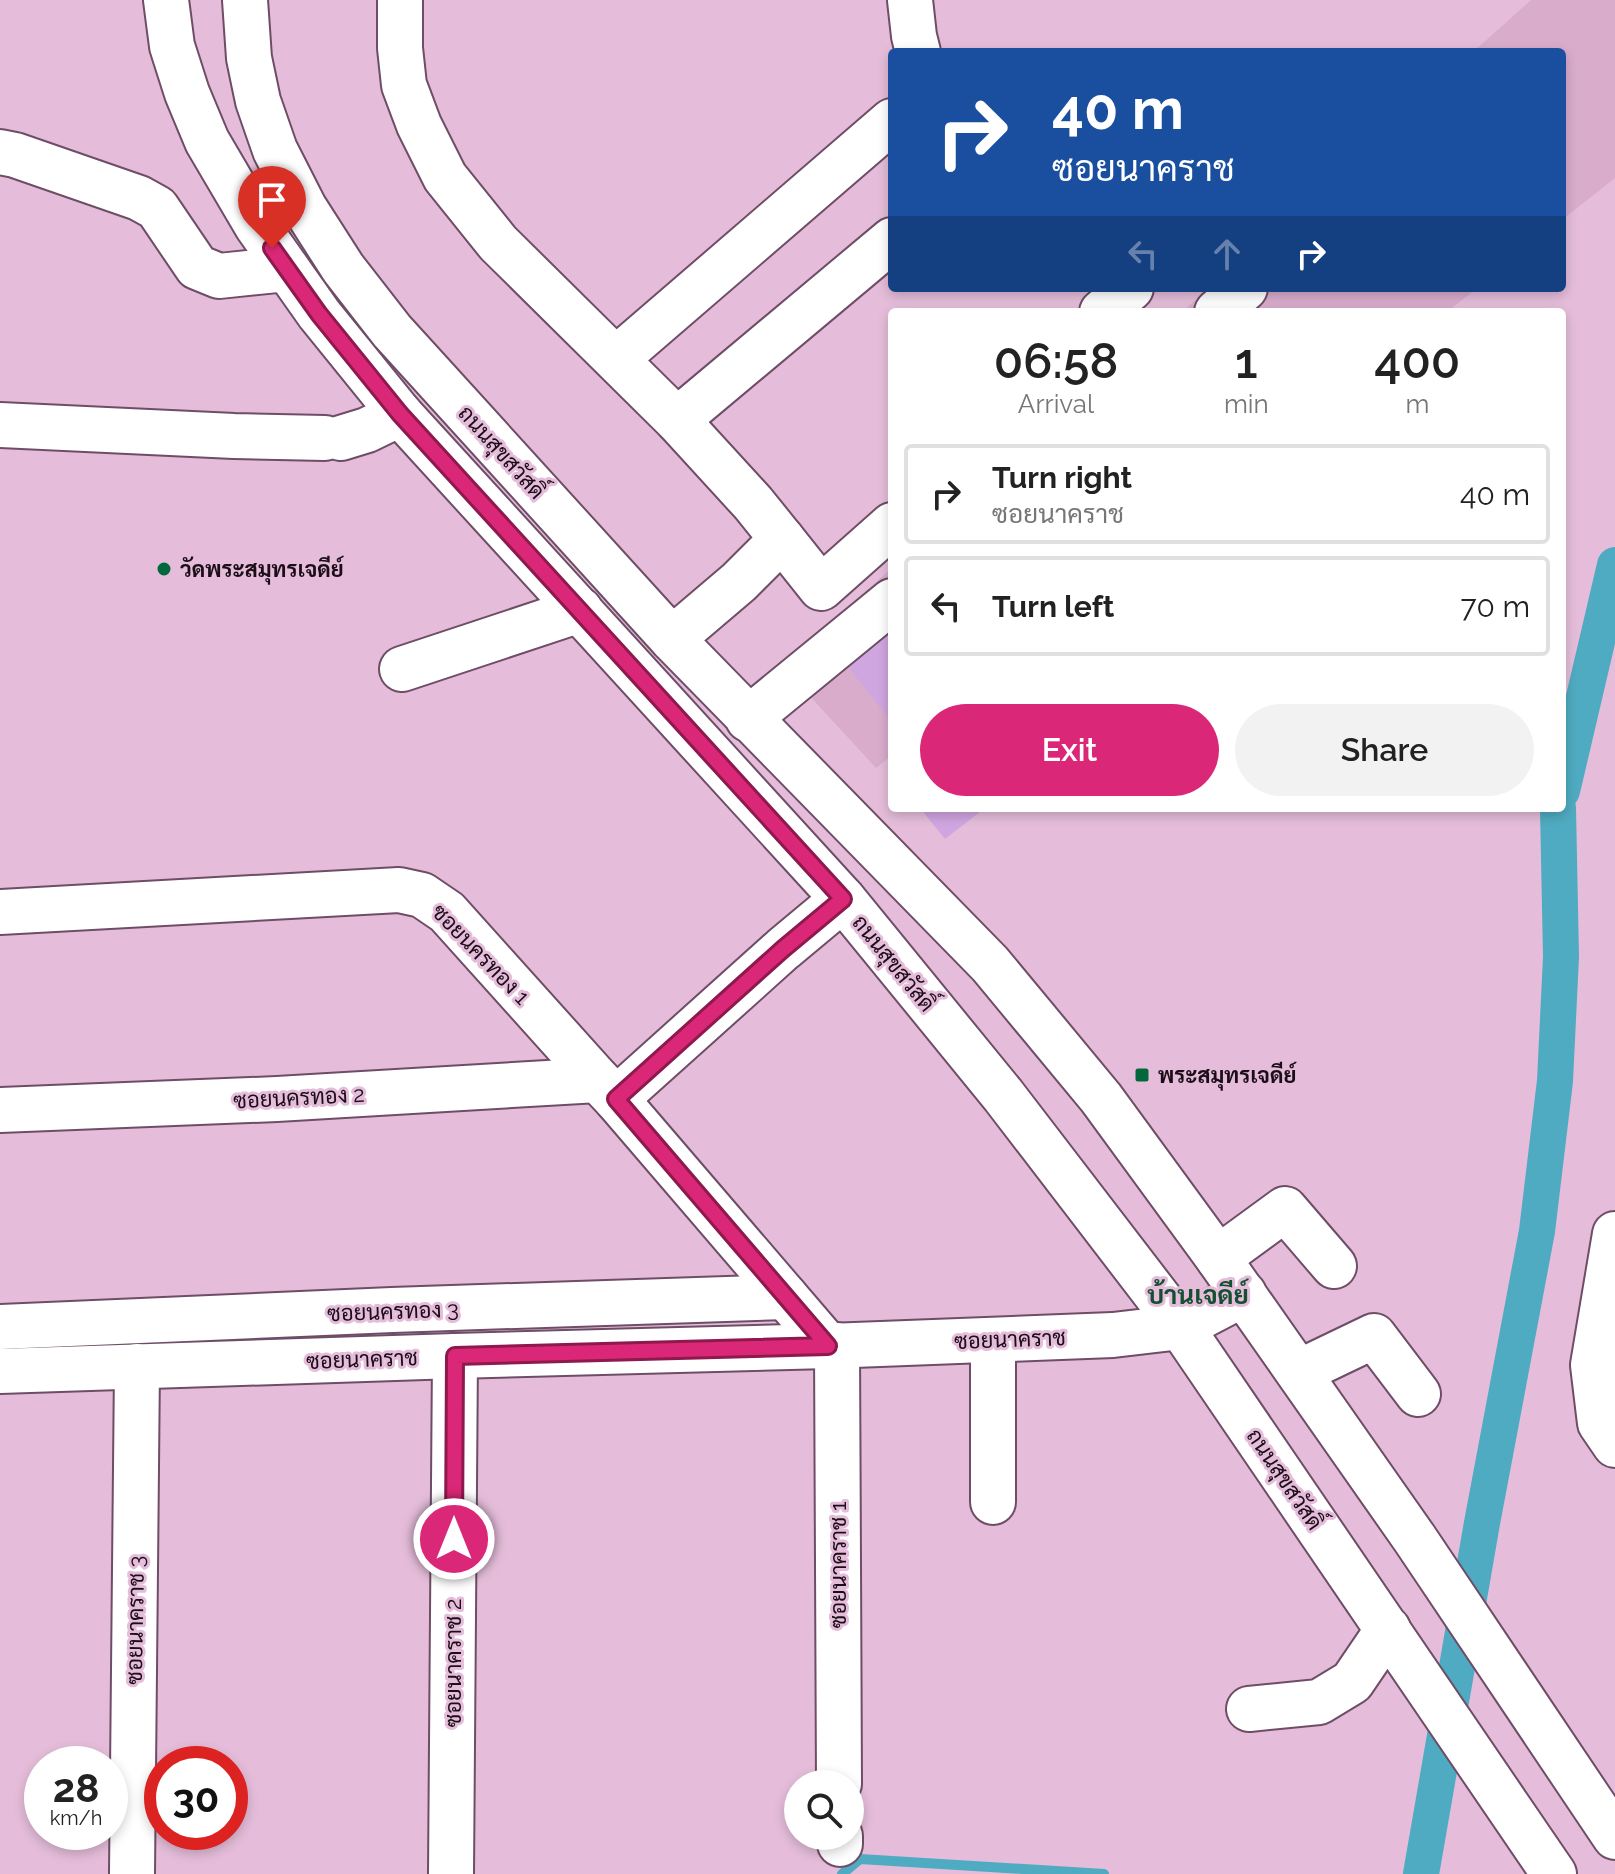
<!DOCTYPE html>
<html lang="en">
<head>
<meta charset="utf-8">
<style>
  :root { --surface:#fff; --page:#f2f2f2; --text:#222; --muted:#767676; --line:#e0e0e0; --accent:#db2777 }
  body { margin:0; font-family:Raleway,Sarabun,sans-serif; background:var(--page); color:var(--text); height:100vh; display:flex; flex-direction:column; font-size:30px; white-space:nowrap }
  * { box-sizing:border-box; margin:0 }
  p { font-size:26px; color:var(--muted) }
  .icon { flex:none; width:44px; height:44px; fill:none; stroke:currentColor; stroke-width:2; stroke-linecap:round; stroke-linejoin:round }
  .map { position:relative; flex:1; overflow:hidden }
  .panel { position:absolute; left:888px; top:308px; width:678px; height:504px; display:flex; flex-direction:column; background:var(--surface); border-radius:8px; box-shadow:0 4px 12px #0003 }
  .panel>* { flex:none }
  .guide { position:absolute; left:888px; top:48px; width:678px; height:244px; border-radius:8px; box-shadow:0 4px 12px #0003; background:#1a4fa0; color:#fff; overflow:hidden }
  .buttons { position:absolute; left:784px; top:1770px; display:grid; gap:16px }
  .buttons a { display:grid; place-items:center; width:80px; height:80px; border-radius:50%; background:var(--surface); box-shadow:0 4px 12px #0003; font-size:40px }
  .speed { position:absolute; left:24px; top:1746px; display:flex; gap:16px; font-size:40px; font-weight:700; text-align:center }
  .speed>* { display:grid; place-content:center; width:104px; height:104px; border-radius:50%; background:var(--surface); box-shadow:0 4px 12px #0003; line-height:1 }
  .speed small { font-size:20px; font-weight:400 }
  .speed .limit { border:12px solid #d22; background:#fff; color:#111 }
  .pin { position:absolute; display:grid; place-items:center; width:68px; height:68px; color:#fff; margin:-82px -34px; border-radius:50% 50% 50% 0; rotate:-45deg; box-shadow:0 0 8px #0007 }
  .pin .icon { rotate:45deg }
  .me { position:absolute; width:88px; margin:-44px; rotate:0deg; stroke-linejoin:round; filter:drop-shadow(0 0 6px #0008) }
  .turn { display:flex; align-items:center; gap:28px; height:168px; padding:0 32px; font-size:36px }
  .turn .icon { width:104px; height:104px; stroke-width:2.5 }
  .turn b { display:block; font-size:56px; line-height:68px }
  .lanes { display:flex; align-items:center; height:76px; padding:0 32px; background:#0003; justify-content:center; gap:40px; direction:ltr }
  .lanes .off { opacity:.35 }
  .eta { display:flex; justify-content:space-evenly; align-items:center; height:136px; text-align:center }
  .eta b { font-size:48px; font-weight:600; line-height:56px }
  .action { display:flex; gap:16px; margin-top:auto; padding:16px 32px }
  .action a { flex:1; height:92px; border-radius:48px; background:var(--accent); color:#fff; font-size:32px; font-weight:600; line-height:92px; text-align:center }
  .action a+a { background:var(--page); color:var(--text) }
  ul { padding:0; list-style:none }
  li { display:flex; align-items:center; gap:24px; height:100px; margin:0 16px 12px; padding:0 16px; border:4px solid var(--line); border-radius:8px }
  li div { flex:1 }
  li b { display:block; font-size:30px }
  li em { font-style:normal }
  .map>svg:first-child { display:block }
</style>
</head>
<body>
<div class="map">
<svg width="1615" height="1874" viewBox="0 0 1615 1874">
  <rect width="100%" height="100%" fill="#e5bdda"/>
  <g fill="#d9accc">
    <path d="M1531 0H1615V178L1562 220V52H1473Z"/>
    <path d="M1209 288H1477L1447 312H1182Z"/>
    <path d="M892 568V755L876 768 781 665Z"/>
  </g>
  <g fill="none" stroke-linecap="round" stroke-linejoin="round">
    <path stroke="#4fabc1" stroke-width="10" d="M842 1874 860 1859 1104 1874"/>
    <g stroke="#4fabc1" stroke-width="36">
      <path d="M1562 791 1615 565"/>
      <path d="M1421 1874 1482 1523 1537 1231 1555 1081 1561 957 1558 808"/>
    </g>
  </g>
  <g fill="#d0a6e0">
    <path d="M892 631V722L848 667Z"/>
    <path d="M920 808H985L945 839Z"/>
  </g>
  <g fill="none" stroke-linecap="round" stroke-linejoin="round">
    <defs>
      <g id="minor">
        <path d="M400 0V48L404 85 419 125 445 177 498 243 677 420 753 503 782 539 739 582 672 639"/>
        <path d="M910 0 914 36 918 52"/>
        <path d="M0 152 15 155 139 198 157 208 197 267 219 276 287 269"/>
        <path d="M1102 312 1131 288"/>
        <path d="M1217 312 1245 288"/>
        <path d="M616 359 892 121"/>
        <path d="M677 420 892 240"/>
        <path d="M0 425 234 436 325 438"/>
        <path d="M341 438 367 430 400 414"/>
        <path d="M782 539 821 588 892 525"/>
        <path d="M402 669 580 610"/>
        <path d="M748 719 892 601"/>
        <path d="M0 912 399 890 422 895 447 912 598 1080 616 1099 828 1346"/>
        <path d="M616 1099 783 949 843 899"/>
        <path d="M0 1110 277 1099 598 1080"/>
        <path d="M1615 1234 1593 1365 1600 1423 1615 1445"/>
        <path d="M1218 1258 1285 1209 1334 1266"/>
        <path d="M0 1327 392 1310 786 1297"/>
        <path d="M993 1340V1502"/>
        <path d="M837 1345 839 1784"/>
        <path d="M0 1371 455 1356 828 1346 1113 1335 1181 1327 1244 1294"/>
        <path d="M1299 1372 1374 1336 1418 1394"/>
        <path d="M1249 1709 1319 1702 1352 1682 1388 1629"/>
        <path d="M840 1836V1844"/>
        <path d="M132 1874 137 1366"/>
        <path d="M451 1874 455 1356"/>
      </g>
      <g id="major">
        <path d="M166 0 172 46 187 93 207 141 257 226 319 314 400 414 843 899 1003 1095 1181 1327 1554 1874"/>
        <path d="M245 0 249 58 258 101 275 150 304 207 343 268 392 331 672 639 990 964 1101 1098 1218 1258 1415 1539 1615 1837"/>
      </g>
    </defs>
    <use href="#minor" stroke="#6e4d66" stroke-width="48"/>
    <use href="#major" stroke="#6e4d66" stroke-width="48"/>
    <use href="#minor" stroke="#fff" stroke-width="44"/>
    <use href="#major" stroke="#fff" stroke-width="44"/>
  </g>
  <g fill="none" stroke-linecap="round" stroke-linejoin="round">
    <defs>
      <path id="route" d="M272 248 319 314 400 414 843 899 783 949 616 1099 828 1346 455 1356 454 1539"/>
    </defs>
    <use href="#route" stroke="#8e194d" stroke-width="20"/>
    <use href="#route" stroke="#db2777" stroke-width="14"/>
  </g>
  <g fill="#03673c" stroke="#e5bdda" stroke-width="3">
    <circle cx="164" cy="569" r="8"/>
    <rect x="1134" y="1067" width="16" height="16" rx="4"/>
  </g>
  <g text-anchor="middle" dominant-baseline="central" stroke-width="6" stroke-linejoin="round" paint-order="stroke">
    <g font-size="22" fill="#1b0e18" stroke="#e5bdda">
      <text transform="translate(502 452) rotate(48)">ถนนสุขสวัสดิ์</text>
      <text transform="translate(481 954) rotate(46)">ซอยนครทอง 1</text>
      <text transform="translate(894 963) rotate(51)">ถนนสุขสวัสดิ์</text>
      <text transform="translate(299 1097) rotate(-3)">ซอยนครทอง 2</text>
      <text transform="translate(393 1311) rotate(-2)">ซอยนครทอง 3</text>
      <text transform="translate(1010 1339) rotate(-2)">ซอยนาคราช</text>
      <text transform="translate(362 1359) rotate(-2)">ซอยนาคราช</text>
      <text transform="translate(1285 1479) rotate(56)">ถนนสุขสวัสดิ์</text>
      <text transform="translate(838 1565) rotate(-90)">ซอยนาคราช 1</text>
      <text transform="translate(135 1620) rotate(-89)">ซอยนาคราช 3</text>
      <text transform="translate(453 1663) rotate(-90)">ซอยนาคราช 2</text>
    </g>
    <g font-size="22" font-weight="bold" fill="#1b0e18" stroke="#e5bdda" text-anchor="start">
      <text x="180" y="569">วัดพระสมุทรเจดีย์</text>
      <text x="1158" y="1075">พระสมุทรเจดีย์</text>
    </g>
    <g font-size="26" font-weight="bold" fill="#144f31" stroke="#e5bdda">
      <text x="1198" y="1295">บ้านเจดีย์</text>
    </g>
  </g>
</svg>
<div class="buttons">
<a><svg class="icon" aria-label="search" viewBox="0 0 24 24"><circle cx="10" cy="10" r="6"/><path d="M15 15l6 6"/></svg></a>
</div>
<div class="speed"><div>28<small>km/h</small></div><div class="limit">30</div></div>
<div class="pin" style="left:272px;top:248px;background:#d93025"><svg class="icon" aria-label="arrive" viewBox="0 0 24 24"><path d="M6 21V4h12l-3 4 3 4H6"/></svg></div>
<svg class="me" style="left:454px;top:1539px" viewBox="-20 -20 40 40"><circle r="17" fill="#db2777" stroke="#fff" stroke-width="3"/><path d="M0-11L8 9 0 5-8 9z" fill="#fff"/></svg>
<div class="guide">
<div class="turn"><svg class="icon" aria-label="right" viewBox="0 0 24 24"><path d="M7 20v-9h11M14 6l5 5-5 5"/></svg><div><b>40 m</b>ซอยนาคราช</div></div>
<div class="lanes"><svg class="icon off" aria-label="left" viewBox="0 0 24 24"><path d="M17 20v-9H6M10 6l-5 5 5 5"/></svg><svg class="icon off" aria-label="ahead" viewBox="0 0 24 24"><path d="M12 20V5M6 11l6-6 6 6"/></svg><svg class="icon" aria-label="right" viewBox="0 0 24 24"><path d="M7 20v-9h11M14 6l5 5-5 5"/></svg></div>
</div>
<section class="panel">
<div class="eta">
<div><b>06:58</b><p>Arrival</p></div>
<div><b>1</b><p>min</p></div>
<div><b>400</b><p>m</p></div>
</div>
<ul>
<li><svg class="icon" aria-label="right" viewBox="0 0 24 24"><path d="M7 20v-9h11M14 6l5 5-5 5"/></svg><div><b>Turn right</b><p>ซอยนาคราช</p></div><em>40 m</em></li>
<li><svg class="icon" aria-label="left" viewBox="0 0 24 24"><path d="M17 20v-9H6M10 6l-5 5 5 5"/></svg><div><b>Turn left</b></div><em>70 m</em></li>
</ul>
<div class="action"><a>Exit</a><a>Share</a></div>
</section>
</div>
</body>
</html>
